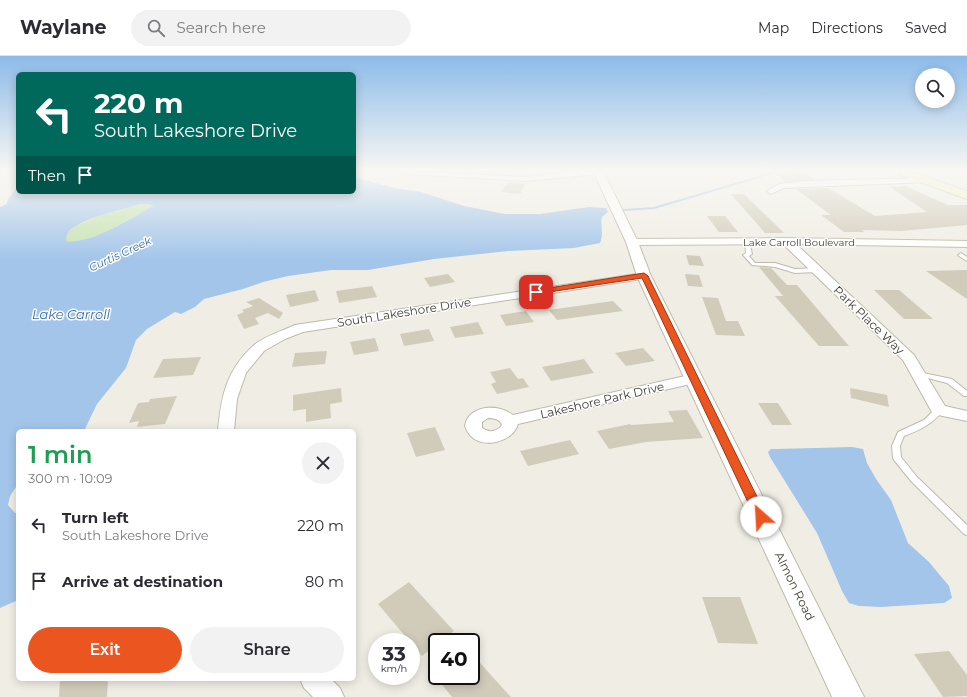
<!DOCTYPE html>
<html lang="en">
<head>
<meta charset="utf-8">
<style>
  :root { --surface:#fff; --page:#f2f2f3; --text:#2b2b33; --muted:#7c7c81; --line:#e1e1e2; --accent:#eb5520 }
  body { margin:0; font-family:Montserrat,sans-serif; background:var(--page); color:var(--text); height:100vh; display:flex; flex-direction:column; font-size:15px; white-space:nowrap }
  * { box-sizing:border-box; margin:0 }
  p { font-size:13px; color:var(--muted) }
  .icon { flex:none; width:22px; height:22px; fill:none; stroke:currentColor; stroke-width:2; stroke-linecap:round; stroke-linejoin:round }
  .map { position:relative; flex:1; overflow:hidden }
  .details { position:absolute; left:16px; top:373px; width:340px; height:252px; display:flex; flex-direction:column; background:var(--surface); border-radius:6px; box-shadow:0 2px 10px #0003 }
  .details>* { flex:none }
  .top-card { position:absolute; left:16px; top:16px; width:340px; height:122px; border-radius:6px; box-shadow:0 2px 10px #0003; background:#00695c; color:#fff; overflow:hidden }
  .tools { position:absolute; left:915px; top:12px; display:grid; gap:8px }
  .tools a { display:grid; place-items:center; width:40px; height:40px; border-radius:50%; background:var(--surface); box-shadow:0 2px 10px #0003; font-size:20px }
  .speed { position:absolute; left:368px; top:577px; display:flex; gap:8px; font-size:20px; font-weight:700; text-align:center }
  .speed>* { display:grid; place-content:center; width:52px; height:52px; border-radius:50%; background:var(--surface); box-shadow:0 2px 10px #0003; line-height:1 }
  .speed small { font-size:10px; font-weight:400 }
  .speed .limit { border:2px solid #111; border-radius:6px; background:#fff; color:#111 }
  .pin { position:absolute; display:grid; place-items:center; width:34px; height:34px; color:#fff; margin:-17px; border-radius:8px; box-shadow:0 2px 6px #0006 }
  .me { position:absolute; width:44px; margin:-22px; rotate:334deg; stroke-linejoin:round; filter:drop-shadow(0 0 3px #0008) }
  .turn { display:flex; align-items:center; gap:14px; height:84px; padding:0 12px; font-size:18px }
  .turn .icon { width:52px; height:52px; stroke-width:2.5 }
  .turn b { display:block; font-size:28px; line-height:34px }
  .then { display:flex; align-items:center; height:38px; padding:0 12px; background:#0003; gap:8px; font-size:15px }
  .round { display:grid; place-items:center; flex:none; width:42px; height:42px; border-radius:21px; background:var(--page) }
  .head { display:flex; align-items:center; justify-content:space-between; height:68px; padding:0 12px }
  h1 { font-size:24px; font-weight:600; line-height:30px; color:#1e9e55 }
  .cta { display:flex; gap:8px; margin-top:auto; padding:8px 12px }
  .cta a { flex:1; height:46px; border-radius:24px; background:var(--accent); color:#fff; font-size:16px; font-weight:600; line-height:46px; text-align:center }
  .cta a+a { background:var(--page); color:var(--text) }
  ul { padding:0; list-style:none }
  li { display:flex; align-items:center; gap:12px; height:56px; padding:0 12px }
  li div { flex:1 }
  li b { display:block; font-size:15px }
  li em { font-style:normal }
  header { display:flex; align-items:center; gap:24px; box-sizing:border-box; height:56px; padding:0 20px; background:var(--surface); border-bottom:1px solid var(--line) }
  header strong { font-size:19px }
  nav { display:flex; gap:22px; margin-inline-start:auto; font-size:14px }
  .search { width:280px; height:36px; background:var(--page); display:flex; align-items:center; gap:10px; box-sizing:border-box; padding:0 14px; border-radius:22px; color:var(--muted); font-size:15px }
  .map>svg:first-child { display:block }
</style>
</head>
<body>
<header>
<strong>Waylane</strong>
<div class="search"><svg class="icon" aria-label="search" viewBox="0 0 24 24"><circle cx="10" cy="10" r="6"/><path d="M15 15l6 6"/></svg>Search here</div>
<nav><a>Map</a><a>Directions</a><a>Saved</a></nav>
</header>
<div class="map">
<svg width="967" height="641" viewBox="0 0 967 641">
  <rect width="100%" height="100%" fill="#f0eee4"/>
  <path fill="#c5e3ae" d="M140 148 155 149C130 162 94 188 66 185V179L75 170 102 159Z"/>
  <g fill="#a3c5ea" fill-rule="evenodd">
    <path d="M354 121 394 132 421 136 464 150 505 158H540L589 151 606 152 608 156 602 161C600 170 604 178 600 187L574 192 508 195 434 203 368 214H331L288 220 263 226 243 233 204 243 195 251 181 258 175 256 147 273 136 284 126 312 97 348 84 375H18V428L10 440 8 449 15 457H18V544L0 552V151L7 148 8 143 18 131V136H354ZM140 148 154 149C133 162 89 189 66 185 66 178 70 173 76 170 92 160 121 154 140 148Z"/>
    <path d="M852 391 863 393 867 407 876 423 891 444 908 487 929 506 949 530 952 542 944 547 882 551 859 550 849 547 842 535 817 477 770 401 768 396 771 393H776Z"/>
  </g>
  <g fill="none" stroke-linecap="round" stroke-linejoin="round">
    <path stroke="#a3c5ea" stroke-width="2" d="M623 154 654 152 779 115"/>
  </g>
  <g fill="#d1cbba">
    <path d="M788 115H800L815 123 786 126 776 118Z"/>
    <path d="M507 127 525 128 520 138 501 136Z"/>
    <path d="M905 130 948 149H967V169L901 175 862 174 864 176H844L821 159H831L796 133 828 132 875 160 927 156 890 131Z"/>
    <path d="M731 138H744L784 177H765Z"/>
    <path d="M707 160H725L738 176H719Z"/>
    <path d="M686 199 700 200 704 210 689 209Z"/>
    <path d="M759 211 771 212 787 229H797L849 290H819L775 240H783Z"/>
    <path d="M967 214V243L926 215Z"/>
    <path d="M448 218 455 226 430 231 424 222Z"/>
    <path d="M685 218 699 219 703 231 688 230Z"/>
    <path d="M372 230 377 241 339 247 336 235Z"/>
    <path d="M315 234 319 245 290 251 286 239Z"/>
    <path d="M874 234H899L933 263H904Z"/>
    <path d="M702 241 718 242 726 265H738L745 280 716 279Z"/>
    <path d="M259 242 283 257 279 263 268 257 255 262 259 268 244 273 237 259 244 256 242 254 253 250 246 246Z"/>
    <path d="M613 245 623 255 557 264 549 254Z"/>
    <path d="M526 255 534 266 506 270 500 259Z"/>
    <path d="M478 266 484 278 455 282 450 271Z"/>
    <path d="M429 273 434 285 404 290 400 278Z"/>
    <path d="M375 282 379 295 354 299 350 286Z"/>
    <path d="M643 292 655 305 626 310 615 297Z"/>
    <path d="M327 295 325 308 292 311 295 297Z"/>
    <path d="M201 301 193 319 153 322 163 303Z"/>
    <path d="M584 303 594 317 551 325 542 311Z"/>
    <path d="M510 312 518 323 523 322 529 331 497 338 491 328 496 326 490 316Z"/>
    <path d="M341 332 342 346 330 348 331 362 306 366V353L293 355V339Z"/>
    <path d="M850 332 887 339 889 351 851 342Z"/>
    <path d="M177 340 165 368 137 371 139 365 129 367 138 347 149 346 150 343Z"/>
    <path d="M758 347H778L792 369H772Z"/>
    <path d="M687 354 703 382 646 386 609 393 597 375 630 368 631 369 674 366 668 355Z"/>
    <path d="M435 371 445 394 416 401 407 377Z"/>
    <path d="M570 384 579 398 528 410 520 395Z"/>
    <path d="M409 526 454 575 440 586H437V588L422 600 378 548Z"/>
    <path d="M702 541H740L758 588 718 587Z"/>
    <path d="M949 595 967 619V640L943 641 914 598Z"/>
    <path d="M471 597 511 641H452L435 620H471Z"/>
    <path d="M60 623H108L107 641H59Z"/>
  </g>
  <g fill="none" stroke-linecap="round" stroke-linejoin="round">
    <defs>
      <g id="service">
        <path d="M745 184 749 185 752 198 749 200 755 207H775L795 213 817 212 820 214 817 216 795 217 775 211 752 209 743 199 746 197Z"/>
        <path d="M961 197 967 201V205L959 200 958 199Z"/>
        <path d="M918 316 952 323 967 335V340H964L947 327 916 319 915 318Z"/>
        <path d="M936 352H942L943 354C933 368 920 374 904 380L900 390 901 401 917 421 967 469V479L964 478 911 425 894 404 893 402 892 390 898 376 924 364Z"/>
      </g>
      <g id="minor">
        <path d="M404 115 525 121 586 115 602 116 598 118 525 125 407 118H404Z"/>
        <path d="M926 122 930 124 929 126 805 131 784 132 771 138 767 135 779 128 805 125Z"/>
        <path d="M786 182 967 185V191L796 188 914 299 945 350 967 355V365L933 358 903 304 783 188 632 189 627 186 632 183Z"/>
        <path d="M644 217 648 218 650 220 648 222 303 276 285 283 264 295 246 317 237 343 234 375H218C221 341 226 314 254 289 265 280 282 275 295 269Z"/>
        <path d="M694 318 699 320 702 323 699 326 518 368C513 386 483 394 470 379 468 377 466 373 465 370 468 349 498 347 513 359ZM488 362C494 362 500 363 502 369 497 376 489 377 482 372V366Z"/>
        <path d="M300 623H331L340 632 344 641H313L304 632Z"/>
      </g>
      <path id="tertiary" d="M593 115H603L638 186 651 220 864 641H832L637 220 626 186Z"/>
      <path id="secondary" d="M893 115H909L967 135V143L895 117Z"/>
    </defs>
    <use href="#service" stroke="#beb9aa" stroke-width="2"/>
    <use href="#minor" stroke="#beb9aa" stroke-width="2"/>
    <use href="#tertiary" stroke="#beb9aa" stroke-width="2"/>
    <use href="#secondary" stroke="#cec596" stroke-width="2"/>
    <use href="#service" fill="#fff" fill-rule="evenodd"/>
    <use href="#minor" fill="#fff" fill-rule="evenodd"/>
    <use href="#tertiary" fill="#fff" fill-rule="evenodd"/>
    <use href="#secondary" fill="#faf3c4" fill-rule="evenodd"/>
  </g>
  <linearGradient id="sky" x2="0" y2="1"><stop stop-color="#8cbbe9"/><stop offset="0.56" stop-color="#f8f7f3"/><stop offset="1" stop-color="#f8f7f3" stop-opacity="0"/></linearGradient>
  <rect width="967" height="204" fill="url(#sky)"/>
  <path fill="#eb5520" stroke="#993715" d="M644 217 648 220 767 461 766 464 761 466 757 464 755 461 642 222 536 238 533 236 536 234Z"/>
  <g text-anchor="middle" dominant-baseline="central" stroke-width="3" stroke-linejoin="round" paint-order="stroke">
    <g font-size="10" fill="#423e34" stroke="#fff">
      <text x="799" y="186">Lake Carroll Boulevard</text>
    </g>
    <g font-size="11" font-style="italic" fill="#366aa6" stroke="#fff">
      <text transform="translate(120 198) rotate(-25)">Curtis Creek</text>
    </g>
    <g font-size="12" fill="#423e34" stroke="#fff">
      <text transform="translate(404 256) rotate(-9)">South Lakeshore Drive</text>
      <text transform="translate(869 264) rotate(44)">Park Place Way</text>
      <text transform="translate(602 344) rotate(-13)">Lakeshore Park Drive</text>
      <text transform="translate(795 530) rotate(64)">Almon Road</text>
    </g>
    <g font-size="13" font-style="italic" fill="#366aa6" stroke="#fff">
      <text x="71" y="258">Lake Carroll</text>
    </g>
  </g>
</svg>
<div class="tools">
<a><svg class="icon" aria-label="search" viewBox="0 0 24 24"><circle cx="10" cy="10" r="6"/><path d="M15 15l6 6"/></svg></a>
</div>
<div class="speed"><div>33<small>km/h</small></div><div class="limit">40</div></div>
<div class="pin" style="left:536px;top:236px;background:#d93025"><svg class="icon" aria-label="arrive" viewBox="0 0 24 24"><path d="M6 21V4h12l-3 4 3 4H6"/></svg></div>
<svg class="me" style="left:761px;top:461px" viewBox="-20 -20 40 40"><circle r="19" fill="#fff"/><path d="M0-13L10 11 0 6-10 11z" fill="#eb5520"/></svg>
<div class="top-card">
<div class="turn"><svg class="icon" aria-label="left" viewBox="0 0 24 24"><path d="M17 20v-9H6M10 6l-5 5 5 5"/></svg><div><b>220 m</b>South Lakeshore Drive</div></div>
<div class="then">Then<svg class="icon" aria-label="arrive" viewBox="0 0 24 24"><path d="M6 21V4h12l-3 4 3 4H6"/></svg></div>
</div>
<section class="details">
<div class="head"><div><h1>1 min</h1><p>300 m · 10:09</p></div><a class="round"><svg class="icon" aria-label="close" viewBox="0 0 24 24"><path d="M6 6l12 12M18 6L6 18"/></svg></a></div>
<ul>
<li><svg class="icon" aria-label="left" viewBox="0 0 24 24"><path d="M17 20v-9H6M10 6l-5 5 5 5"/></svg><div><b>Turn left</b><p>South Lakeshore Drive</p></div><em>220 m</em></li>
<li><svg class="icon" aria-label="arrive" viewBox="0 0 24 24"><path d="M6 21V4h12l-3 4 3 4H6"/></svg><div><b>Arrive at destination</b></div><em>80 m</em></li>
</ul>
<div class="cta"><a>Exit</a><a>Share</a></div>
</section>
</div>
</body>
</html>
